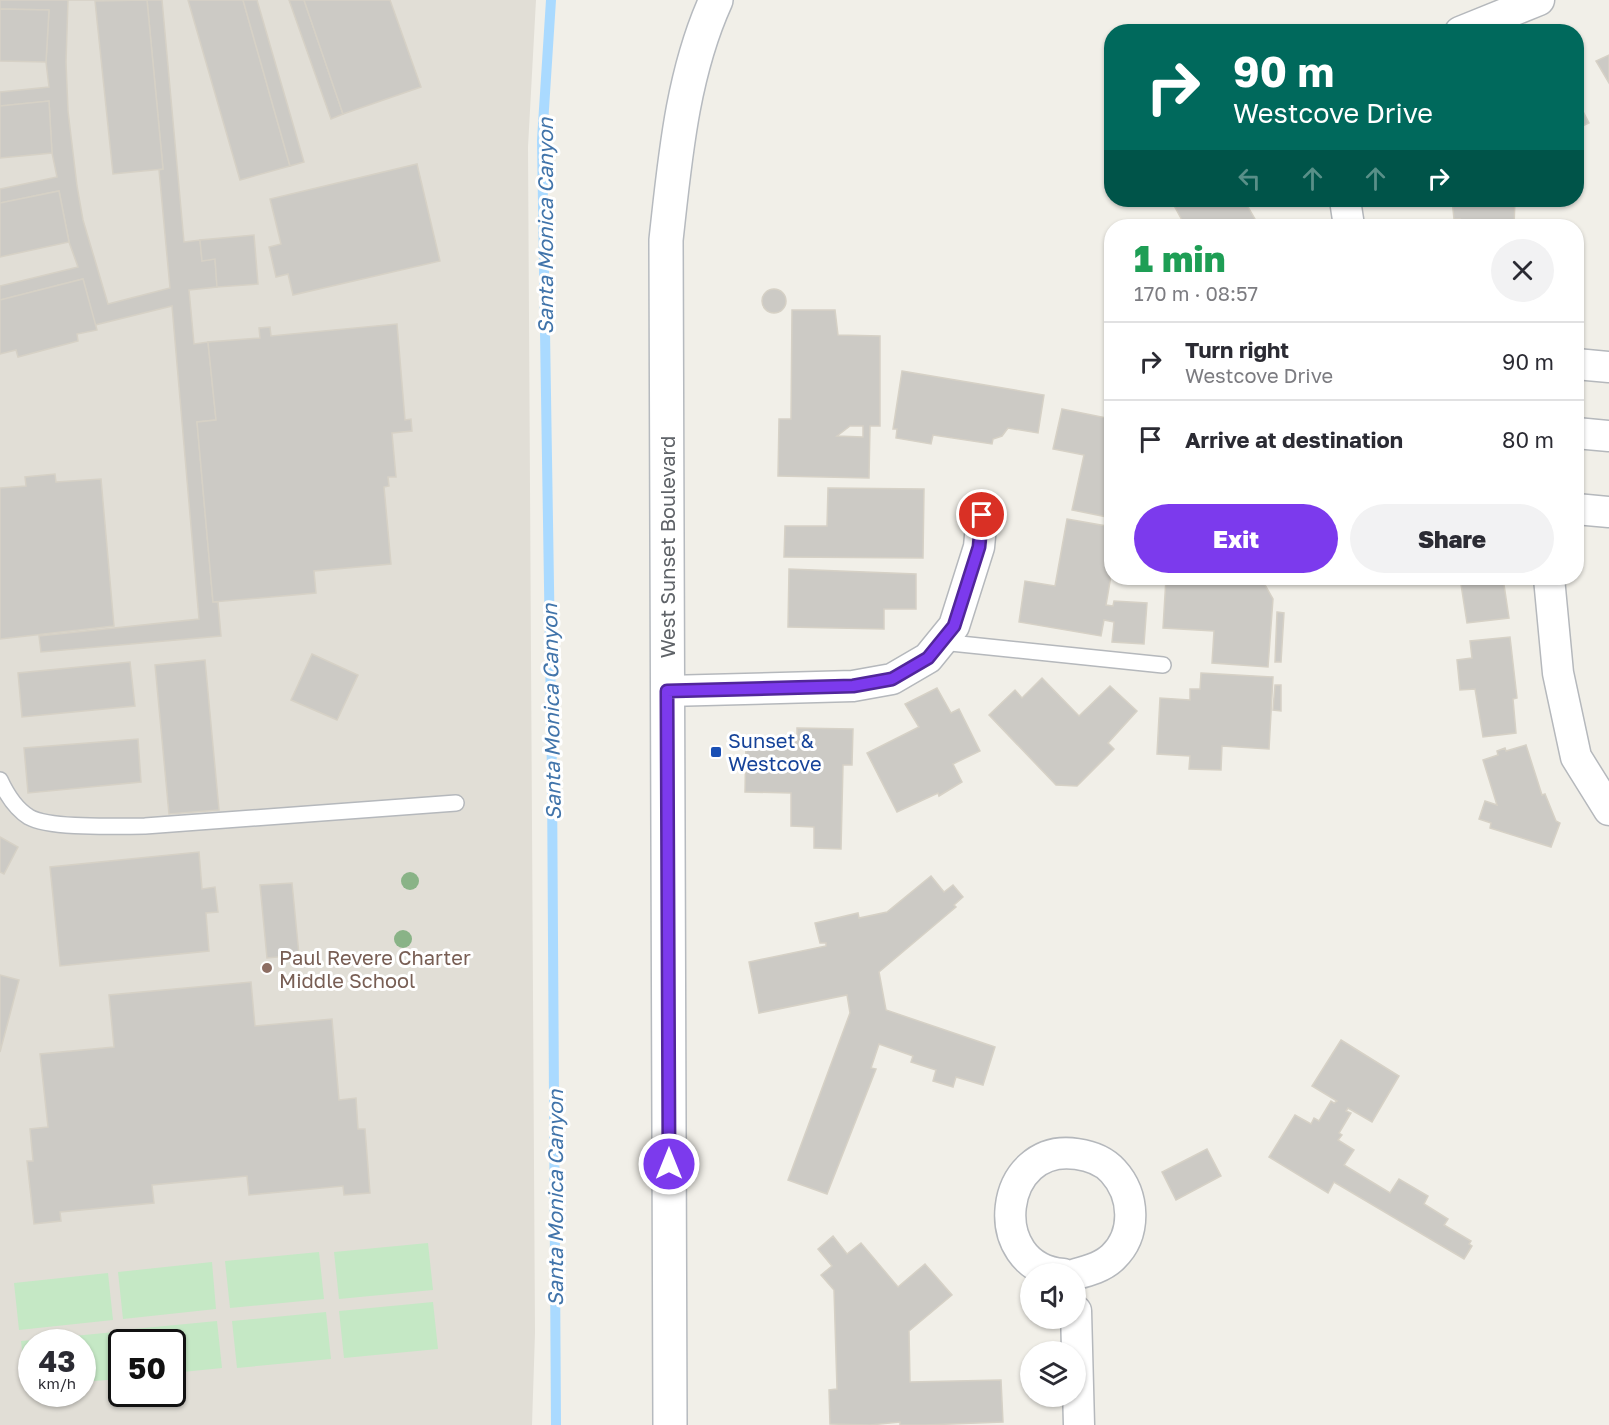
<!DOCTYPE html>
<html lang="en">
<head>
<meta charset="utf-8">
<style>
  :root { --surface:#fff; --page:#f2f2f3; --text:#2b2b33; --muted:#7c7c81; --line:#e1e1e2; --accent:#7c3aed }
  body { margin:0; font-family:"Golos Text",sans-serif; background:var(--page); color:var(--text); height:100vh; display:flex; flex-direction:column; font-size:22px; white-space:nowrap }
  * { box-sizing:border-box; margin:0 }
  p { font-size:20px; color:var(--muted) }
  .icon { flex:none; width:33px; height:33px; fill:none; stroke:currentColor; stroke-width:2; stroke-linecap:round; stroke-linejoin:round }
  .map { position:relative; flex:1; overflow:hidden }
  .panel { position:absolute; left:1104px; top:219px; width:480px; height:366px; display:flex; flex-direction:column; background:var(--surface); border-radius:24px; box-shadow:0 2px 4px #0004 }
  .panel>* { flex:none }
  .guide { position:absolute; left:1104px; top:24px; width:480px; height:183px; border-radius:24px; box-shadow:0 2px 4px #0004; background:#00695c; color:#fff; overflow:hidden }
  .fabs { position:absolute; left:1020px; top:1263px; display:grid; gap:12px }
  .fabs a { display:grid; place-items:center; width:66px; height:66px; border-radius:50%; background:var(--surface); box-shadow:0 2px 4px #0004; font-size:30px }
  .speed { position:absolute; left:18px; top:1329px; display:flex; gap:12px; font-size:30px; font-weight:700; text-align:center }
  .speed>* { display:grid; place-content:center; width:78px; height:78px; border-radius:50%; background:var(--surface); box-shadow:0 2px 4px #0004; line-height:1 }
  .speed small { font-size:15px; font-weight:400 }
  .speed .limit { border:3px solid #111; border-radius:9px; background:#fff; color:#111 }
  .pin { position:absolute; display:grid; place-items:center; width:51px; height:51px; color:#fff; margin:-26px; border:3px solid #fff; border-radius:50%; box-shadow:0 2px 6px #0007 }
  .me { position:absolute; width:66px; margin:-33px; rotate:0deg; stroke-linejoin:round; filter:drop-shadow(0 0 4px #0008) }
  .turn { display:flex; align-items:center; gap:21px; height:126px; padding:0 30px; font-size:27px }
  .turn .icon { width:78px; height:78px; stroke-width:2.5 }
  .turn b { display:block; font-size:42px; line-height:51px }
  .lanes { display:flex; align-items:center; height:57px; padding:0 30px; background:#0003; justify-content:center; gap:30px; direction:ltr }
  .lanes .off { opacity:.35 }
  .round { display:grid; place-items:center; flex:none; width:63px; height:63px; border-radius:32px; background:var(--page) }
  .headline { display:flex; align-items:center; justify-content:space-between; height:102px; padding:0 30px }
  h1 { font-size:36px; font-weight:800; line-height:45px; color:#1e9e55 }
  .action { display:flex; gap:12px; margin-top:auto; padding:12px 30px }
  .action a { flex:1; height:69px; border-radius:36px; background:var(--accent); color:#fff; font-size:24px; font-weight:800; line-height:69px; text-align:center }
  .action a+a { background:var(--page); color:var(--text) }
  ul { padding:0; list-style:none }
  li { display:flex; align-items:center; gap:18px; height:78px; padding:0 30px; border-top:2px solid var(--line) }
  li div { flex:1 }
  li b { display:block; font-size:22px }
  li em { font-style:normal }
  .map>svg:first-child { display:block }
</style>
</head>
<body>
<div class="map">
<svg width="1609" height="1425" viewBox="0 0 1609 1425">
  <rect width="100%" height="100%" fill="#f1efe8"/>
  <path fill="#e1ded6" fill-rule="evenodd" d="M0 0H536L528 147 535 1333 532 1425H0ZM32 1342H82V1394H32ZM122 1342H172V1394H122Z"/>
  <g fill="#c5e8c5">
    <path d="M428 1243 433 1290 339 1299 334 1252Z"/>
    <path d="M319 1252 324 1299 230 1308 225 1261Z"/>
    <path d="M212 1262 216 1309 123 1319 118 1272Z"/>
    <path d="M108 1273 113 1320 19 1330 14 1283Z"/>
    <path d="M433 1302 438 1349 344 1358 339 1311Z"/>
    <path d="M326 1312 331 1359 237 1368 232 1321Z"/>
    <path d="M217 1321 222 1368 173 1373 172 1342H125L123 1330Z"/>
    <path d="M115 1332 119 1379 83 1382 82 1342H32L31 1387 26 1388 21 1341Z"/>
  </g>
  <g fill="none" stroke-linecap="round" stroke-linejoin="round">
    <path stroke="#aadaff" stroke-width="10" d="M551 0 542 140 552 776 556 1425"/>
  </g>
  <g fill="#cccac5" stroke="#d6d1c6" stroke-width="1.5" fill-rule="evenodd">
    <path d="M0 0H102H68L66 62 68 111 77 186 83 220 108 304 170 288 159 170 163 169 147 0H162L184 242 200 240 202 261 215 259 217 287 189 290 194 344 208 342 216 420 197 422 213 602H218L221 636 41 652 39 636 199 619 172 306 95 325 83 279 0 300V286L78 267 69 242 59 191 0 203V189L57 177 52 153 49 101 0 106V92L49 87 46 62 49 10 0 9Z"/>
    <path d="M147 0 163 169 113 174 95 1Z"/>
    <path d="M188 0H243L290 166 240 180Z"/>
    <path d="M243 0H257L304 162 290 166Z"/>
    <path d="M289 0H304L343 114 331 119Z"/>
    <path d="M304 0H390L421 87 343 114Z"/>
    <path d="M0 9 49 10 46 62 0 61Z"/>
    <path d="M1609 55V83L1596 61Z"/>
    <path d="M1576 98 1589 123 1576 129Z"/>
    <path d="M49 101 52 153 0 158V106Z"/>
    <path d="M417 164 440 261 293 295 288 274 276 277 269 247 281 244 270 199Z"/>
    <path d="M59 191 69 242 0 257V203Z"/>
    <path d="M1171 200H1244L1259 226H1173L1183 222Z"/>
    <path d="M1452 200H1515L1514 226H1460V219H1454Z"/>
    <path d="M254 235 258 284 217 287 215 259 202 261 200 240Z"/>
    <path d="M83 279 97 330 77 334 78 341 18 357 16 350 0 354V300Z"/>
    <circle cx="774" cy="301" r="12"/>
    <path d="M792 310H835L838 335 880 336V426H870L869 478 778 476 779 419H791ZM850 426H863V437L837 436Z"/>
    <path d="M397 324 405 420 411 419 412 431 392 433 396 477H388L389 486 384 487 391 564 314 571 316 593 213 602 197 422 216 420 208 342 260 338 259 328 270 327 271 336Z"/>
    <path d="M902 371 1044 395 1038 433 1008 428 1002 436 993 439 992 444 933 435 931 444 896 438 897 429H893Z"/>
    <path d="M1062 409 1112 419V518L1072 510 1084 455 1053 449Z"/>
    <path d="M55 474 56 482 101 479 114 626 0 639V488L26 486 25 477Z"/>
    <path d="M828 488 924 489 923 558 784 557 785 526H827Z"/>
    <path d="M1067 519 1112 527V570L1106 605 1113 606 1114 601 1147 603 1144 644 1112 642 1114 622 1104 620 1101 636 1019 622 1025 581 1055 586Z"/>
    <path d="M789 569 916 574V609H884V629L788 627Z"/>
    <path d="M1166 578H1248V582L1264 583 1273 599 1268 667 1212 663 1214 631 1163 628Z"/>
    <path d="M1460 578H1503L1509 618 1467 623Z"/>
    <path d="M1277 612 1284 613 1281 662H1275Z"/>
    <path d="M1510 637 1517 698 1513 699 1516 733 1483 737 1475 689 1460 690 1457 660 1472 658 1470 641Z"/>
    <path d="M312 654 358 675 337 720 291 700Z"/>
    <path d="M205 660 219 810 169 814 155 665Z"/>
    <path d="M130 662 135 706 22 717 18 673Z"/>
    <path d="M1201 673 1273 677 1269 749 1222 746 1221 770 1189 769 1190 756 1157 754 1160 698 1190 700V689H1200Z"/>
    <path d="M1042 678 1079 716 1110 686 1137 711 1108 743 1114 749 1077 786 1056 785 989 715 1015 690 1022 698Z"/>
    <path d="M1275 685H1281V711L1273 710Z"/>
    <path d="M937 688 951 713 959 709 980 751 953 764 962 782 939 796 938 793 897 812 867 753 919 727 905 704Z"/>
    <path d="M797 728 853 729 852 765H843L841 849 814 848V827L791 826V793L745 792 746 740 797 741Z"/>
    <path d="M138 739 141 782 28 793 24 748Z"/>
    <path d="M1526 745 1542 795 1545 794 1556 821 1560 823 1551 847 1490 828 1491 823 1479 819 1485 801 1497 805 1483 760 1498 755 1497 751 1505 748 1506 751Z"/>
    <path d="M0 837 18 847 4 874 0 872Z"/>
    <path d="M199 852 202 889 215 887 218 912 206 913 209 951 60 966 50 867Z"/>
    <path d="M931 876 944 892 953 885 963 897 954 905 956 907 879 972 886 1010 995 1047 983 1085 956 1077 953 1087 933 1081 936 1070 911 1062 913 1056 879 1044 871 1068 876 1069 827 1194 788 1180 850 1013 847 995 759 1013 749 962 826 946V943H820L815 923 858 913 859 918 887 912Z"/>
    <path d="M292 883 299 955 267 958 260 885Z"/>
    <path d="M0 975 19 980 0 1052Z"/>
    <path d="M251 982 255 1026 332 1019 339 1100 356 1098 358 1129H365L370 1193 344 1195 343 1186 249 1195 247 1176 152 1185 154 1203 60 1212 61 1221 34 1224 27 1161H33L30 1129 48 1127 40 1054 114 1047 109 995Z"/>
    <path d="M1341 1040 1399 1076 1372 1122 1348 1108 1346 1111 1351 1113 1339 1133 1342 1135 1338 1140 1354 1150 1344 1165 1390 1193 1399 1179 1428 1196 1424 1204 1448 1219 1444 1225 1471 1241 1469 1244 1472 1246 1464 1259 1334 1182 1328 1193 1269 1157 1295 1115 1311 1124 1314 1118 1319 1121 1331 1101 1334 1103 1337 1101 1312 1086Z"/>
    <path d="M1207 1149 1221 1176 1176 1200 1162 1172Z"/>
    <path d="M833 1236 847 1254 861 1243 898 1287 925 1264 952 1295 909 1331 910 1382 1001 1380 1003 1422 925 1425H900V1422L870 1425 830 1424 829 1390 837 1389 834 1290 821 1275 832 1266 818 1249Z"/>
  </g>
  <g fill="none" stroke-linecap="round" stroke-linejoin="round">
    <defs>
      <g id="service">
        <path d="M941 642 1163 665"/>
        <path d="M0 780C6 793 16 809 29 817 50 829 118 826 145 826L456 803"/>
      </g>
      <g id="minor">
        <path d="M1460 32 1539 0"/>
        <path d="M1345 200 1349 226"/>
        <path d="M1576 364 1609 367"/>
        <path d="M1576 433 1609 436"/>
        <path d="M1576 509 1609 512"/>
        <path d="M1549 578 1558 673 1576 757 1609 810"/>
        <path d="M667 691 853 686 892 679 928 658 954 626 979 547 982 515"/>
        <path d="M1063 1274C984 1267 998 1142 1077 1154 1091 1156 1104 1161 1113 1171 1135 1195 1137 1234 1113 1257 1103 1267 1088 1271 1076 1274"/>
        <path d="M1076 1311 1079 1425"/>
      </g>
      <path id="secondary" d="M670 1425 666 240C675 159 682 75 716 0"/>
    </defs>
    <use href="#service" stroke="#b5b8bc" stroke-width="18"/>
    <use href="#minor" stroke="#b5b8bc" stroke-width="33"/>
    <use href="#secondary" stroke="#b6babf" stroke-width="36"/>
    <use href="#service" stroke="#fff" stroke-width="15"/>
    <use href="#minor" stroke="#fff" stroke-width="30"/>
    <use href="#secondary" stroke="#fff" stroke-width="33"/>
  </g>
  <g fill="#89b387">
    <circle cx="410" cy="881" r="9"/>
    <circle cx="403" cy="939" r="9"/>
  </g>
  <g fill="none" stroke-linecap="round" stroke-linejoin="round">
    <defs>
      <path id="route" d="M669 1164 667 691 853 686 892 679 928 658 954 626 979 547 982 515"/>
    </defs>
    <use href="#route" stroke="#51269a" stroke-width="15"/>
    <use href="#route" stroke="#7c3aed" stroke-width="10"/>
  </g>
  <rect fill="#1a4fb4" stroke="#fff" stroke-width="2" x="710" y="746" width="12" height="12" rx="3"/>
  <circle fill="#8d6e63" stroke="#fff" stroke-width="2" cx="267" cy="968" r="6"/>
  <g text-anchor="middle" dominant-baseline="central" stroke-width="6" stroke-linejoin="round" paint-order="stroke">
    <g font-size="20" fill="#5f6368" stroke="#fff">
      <text transform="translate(667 547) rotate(-90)">West Sunset Boulevard</text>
    </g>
    <g font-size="20" fill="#164399" stroke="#fff" text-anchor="start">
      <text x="728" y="740">Sunset &amp;<tspan x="728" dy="23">Westcove</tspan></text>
    </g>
    <g font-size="20" fill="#785e54" stroke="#fff" text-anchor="start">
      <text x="279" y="957">Paul Revere Charter<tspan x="279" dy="23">Middle School</tspan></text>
    </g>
    <g font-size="21" font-style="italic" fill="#4174aa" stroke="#fff">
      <text transform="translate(545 226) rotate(-90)">Santa Monica Canyon</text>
      <text transform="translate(551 712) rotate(-91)">Santa Monica Canyon</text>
      <text transform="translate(555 1198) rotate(-90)">Santa Monica Canyon</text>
    </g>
  </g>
</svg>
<div class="fabs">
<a><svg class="icon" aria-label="sound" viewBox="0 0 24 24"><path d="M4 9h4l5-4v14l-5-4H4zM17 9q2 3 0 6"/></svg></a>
<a><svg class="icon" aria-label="layers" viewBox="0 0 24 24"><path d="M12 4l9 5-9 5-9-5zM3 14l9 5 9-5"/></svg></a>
</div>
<div class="speed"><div>43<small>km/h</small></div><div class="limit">50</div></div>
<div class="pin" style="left:982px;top:515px;background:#d93025"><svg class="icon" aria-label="arrive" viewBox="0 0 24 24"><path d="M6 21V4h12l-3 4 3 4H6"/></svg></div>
<svg class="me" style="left:669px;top:1164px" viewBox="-20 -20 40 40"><circle r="17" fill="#7c3aed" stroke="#fff" stroke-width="3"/><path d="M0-11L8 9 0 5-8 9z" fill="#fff"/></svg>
<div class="guide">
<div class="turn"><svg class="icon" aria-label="right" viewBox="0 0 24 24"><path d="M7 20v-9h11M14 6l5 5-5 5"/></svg><div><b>90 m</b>Westcove Drive</div></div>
<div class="lanes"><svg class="icon off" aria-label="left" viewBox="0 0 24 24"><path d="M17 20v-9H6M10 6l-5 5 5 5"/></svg><svg class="icon off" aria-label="ahead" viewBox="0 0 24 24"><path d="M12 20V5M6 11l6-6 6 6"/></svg><svg class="icon off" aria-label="ahead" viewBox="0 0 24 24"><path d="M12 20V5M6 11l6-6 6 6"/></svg><svg class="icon" aria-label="right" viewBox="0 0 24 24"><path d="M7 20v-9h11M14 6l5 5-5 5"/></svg></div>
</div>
<section class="panel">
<div class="headline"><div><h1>1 min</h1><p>170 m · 08:57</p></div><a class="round"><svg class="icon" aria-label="close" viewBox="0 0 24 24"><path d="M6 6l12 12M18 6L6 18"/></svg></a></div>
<ul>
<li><svg class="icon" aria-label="right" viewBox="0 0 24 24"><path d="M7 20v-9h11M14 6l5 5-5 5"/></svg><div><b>Turn right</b><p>Westcove Drive</p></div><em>90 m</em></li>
<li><svg class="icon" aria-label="arrive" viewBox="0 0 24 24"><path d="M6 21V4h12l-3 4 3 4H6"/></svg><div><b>Arrive at destination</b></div><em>80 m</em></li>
</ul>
<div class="action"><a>Exit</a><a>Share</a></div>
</section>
</div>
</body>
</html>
